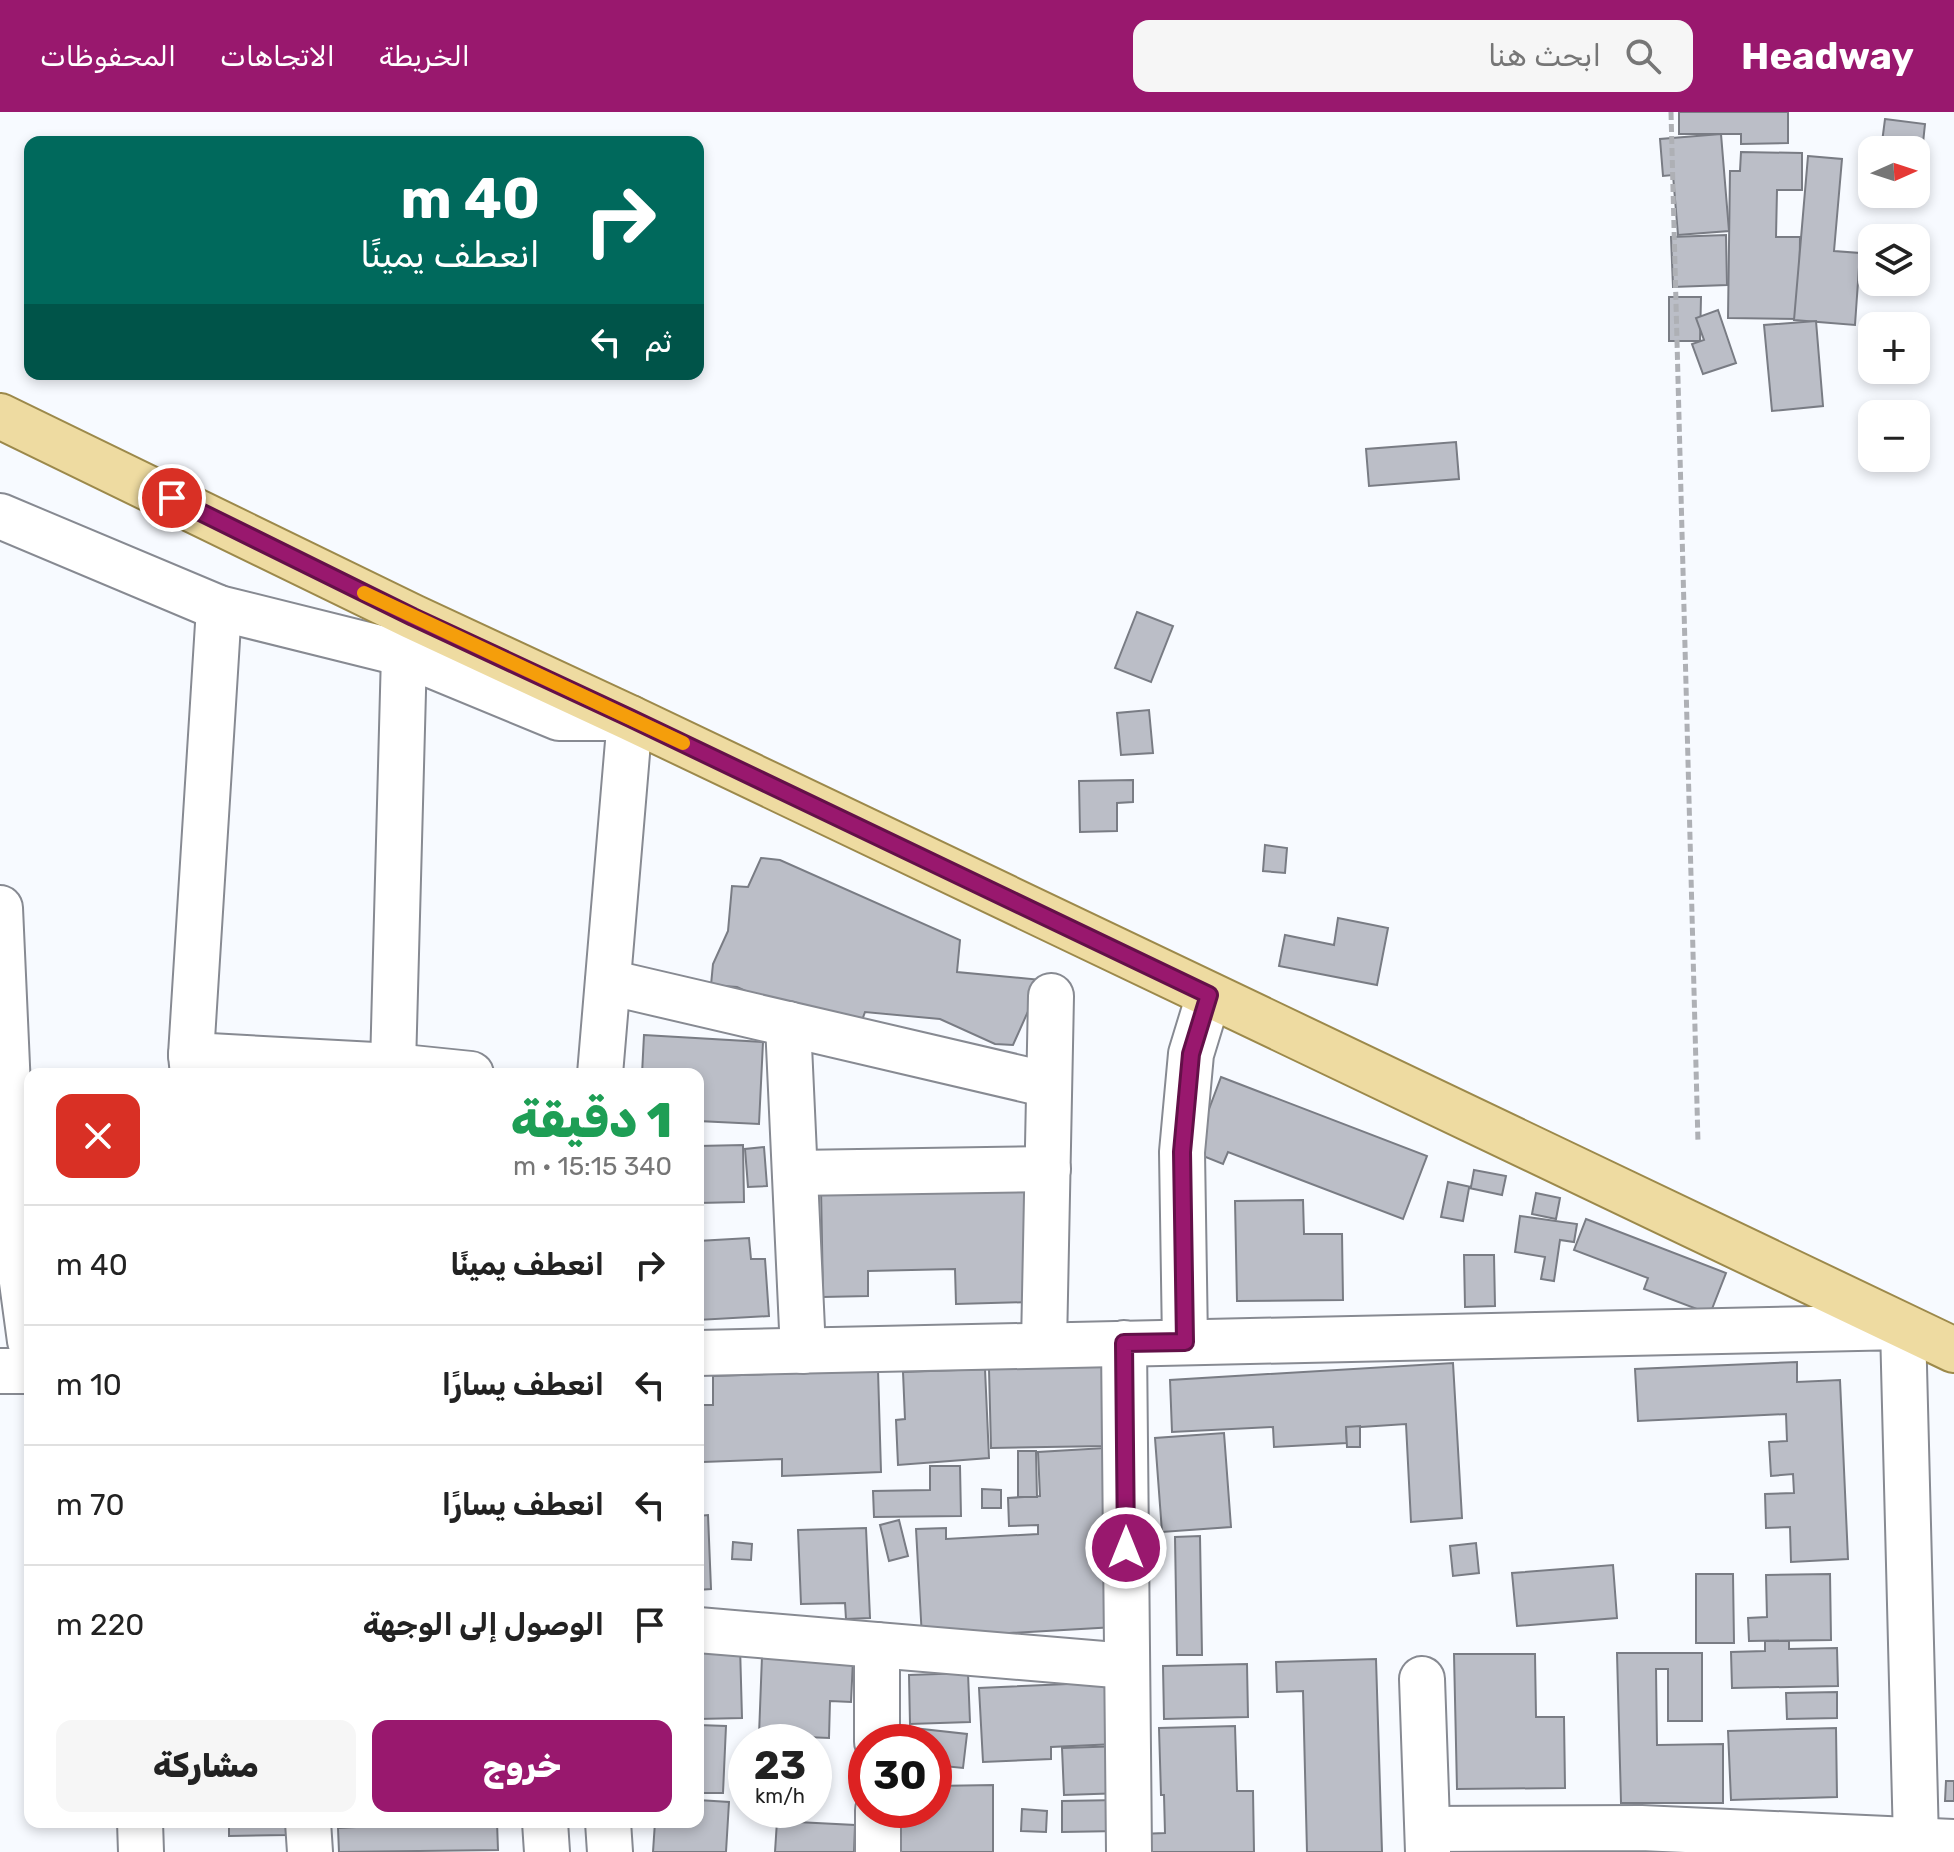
<!DOCTYPE html>
<html lang="ar">
<head>
<meta charset="utf-8">
<style>
  :root { --surface:#fff; --page:#f6f6f6; --text:#222; --muted:#767676; --line:#e0e0e0; --accent:#99186e }
  body { margin:0; font-family:Rubik,Cairo,sans-serif; background:var(--page); color:var(--text); direction:rtl; height:100vh; display:flex; flex-direction:column; font-size:30px; white-space:nowrap }
  * { box-sizing:border-box; margin:0 }
  p { font-size:26px; color:var(--muted) }
  .icon { flex:none; width:44px; height:44px; fill:none; stroke:currentColor; stroke-width:2; stroke-linecap:round; stroke-linejoin:round }
  .map { position:relative; flex:1; overflow:hidden; direction:ltr }
  .panel { position:absolute; left:24px; top:956px; width:680px; height:760px; display:flex; flex-direction:column; background:var(--surface); border-radius:16px; box-shadow:0 4px 12px #0003; direction:rtl }
  .panel>* { flex:none }
  .banner { position:absolute; left:24px; top:24px; width:680px; height:244px; border-radius:16px; box-shadow:0 4px 12px #0003; direction:rtl; background:#00695c; color:#fff; overflow:hidden }
  .needle { width:52px; rotate:87deg }
  .controls { position:absolute; left:1858px; top:24px; display:grid; gap:16px }
  .controls a { display:grid; place-items:center; width:72px; height:72px; border-radius:16px; background:var(--surface); box-shadow:0 4px 12px #0003; font-size:40px }
  .speed { position:absolute; left:728px; top:1612px; display:flex; gap:16px; font-size:40px; font-weight:700; text-align:center }
  .speed>* { display:grid; place-content:center; width:104px; height:104px; border-radius:50%; background:var(--surface); box-shadow:0 4px 12px #0003; line-height:1 }
  .speed small { font-size:20px; font-weight:400 }
  .speed .limit { border:12px solid #d22; background:#fff; color:#111 }
  .pin { position:absolute; display:grid; place-items:center; width:68px; height:68px; color:#fff; margin:-34px; border:4px solid #fff; border-radius:50%; box-shadow:0 2px 8px #0007 }
  .me { position:absolute; width:88px; margin:-44px; rotate:0deg; stroke-linejoin:round; filter:drop-shadow(0 0 6px #0008) }
  .turn { display:flex; align-items:center; gap:28px; height:168px; padding:0 32px; font-size:36px }
  .turn .icon { width:104px; height:104px; stroke-width:2.5 }
  .turn b { display:block; font-size:56px; line-height:68px }
  .then { display:flex; align-items:center; height:76px; padding:0 32px; background:#0003; gap:16px; font-size:30px }
  .round { display:grid; place-items:center; flex:none; width:84px; height:84px; border-radius:16px; background:var(--page) }
  .headline { display:flex; align-items:center; justify-content:space-between; height:136px; padding:0 32px }
  h1 { font-size:48px; font-weight:800; line-height:60px; color:#1e9e55 }
  .cta { display:flex; gap:16px; margin-top:auto; padding:16px 32px }
  .cta a { flex:1; height:92px; border-radius:16px; background:var(--accent); color:#fff; font-size:32px; font-weight:800; line-height:92px; text-align:center }
  .cta a+a { background:var(--page); color:var(--text) }
  ul { padding:0; list-style:none }
  li { display:flex; align-items:center; gap:24px; height:120px; padding:0 32px; border-top:2px solid var(--line) }
  li div { flex:1 }
  li b { display:block; font-size:30px }
  li em { font-style:normal }
  header { display:flex; align-items:center; gap:48px; box-sizing:border-box; height:112px; padding:0 40px; background:var(--accent); color:#fff }
  header strong { font-size:38px }
  nav { display:flex; gap:44px; margin-inline-start:auto; font-size:28px }
  .search { width:560px; height:72px; background:var(--page); display:flex; align-items:center; gap:20px; box-sizing:border-box; padding:0 28px; border-radius:16px; color:var(--muted); font-size:30px }
  .map>svg:first-child { display:block }
</style>
</head>
<body>
<header>
<strong>Headway</strong>
<div class="search"><svg class="icon" aria-label="search" viewBox="0 0 24 24"><circle cx="10" cy="10" r="6"/><path d="M15 15l6 6"/></svg>ابحث هنا</div>
<nav><a>الخريطة</a><a>الاتجاهات</a><a>المحفوظات</a></nav>
</header>
<div class="map">
<svg width="1954" height="1740" viewBox="0 0 1954 1740">
  <rect width="100%" height="100%" fill="#f7faff"/>
  <g fill="#bbbec7" stroke="#797c84" stroke-width="2">
    <path d="M1679 0H1788V31L1741 32V22H1679Z"/>
    <path d="M1885 7 1925 12 1920 59H1916V38H1881Z"/>
    <path d="M1721 22 1729 119 1678 123 1673 63 1663 64 1660 27Z"/>
    <path d="M1741 40 1802 41V78H1777L1776 125H1800L1799 207 1728 206 1730 59H1740Z"/>
    <path d="M1808 44 1842 47 1834 139 1860 141 1855 213 1794 208Z"/>
    <path d="M1726 123 1727 173 1673 175 1671 125Z"/>
    <path d="M1669 185H1701L1700 229H1669Z"/>
    <path d="M1718 198 1736 251 1703 262 1692 232 1704 228 1696 206Z"/>
    <path d="M1816 209 1823 294 1772 299 1764 213Z"/>
    <path d="M1456 330 1459 367 1369 374 1366 337Z"/>
    <path d="M1137 500 1173 514 1151 570 1115 556Z"/>
    <path d="M1149 598 1153 641 1121 643 1117 601Z"/>
    <path d="M1133 668V690L1117 691V719L1080 720 1079 669Z"/>
    <path d="M1265 733 1287 736 1285 761 1263 759Z"/>
    <path d="M761 746 780 748 960 828 957 860 1042 868 1013 933 995 932 940 907 865 900 860 914 770 890 737 875 711 873 713 852 728 819 732 774 748 775Z"/>
    <path d="M1338 806 1388 816 1377 873 1279 854 1285 823 1334 833Z"/>
    <path d="M644 923 763 930 759 1012 698 1009V962H642Z"/>
    <path d="M1221 965 1427 1044 1403 1107 1228 1040 1223 1052 1193 1040Z"/>
    <path d="M743 1033 744 1090 698 1091V1034Z"/>
    <path d="M764 1035 767 1074 748 1075 745 1037Z"/>
    <path d="M1474 1058 1506 1064 1502 1083 1469 1076 1463 1109 1441 1105 1448 1070 1471 1075Z"/>
    <path d="M1028 1071 1030 1190 956 1192 955 1157 868 1159V1184L823 1185 821 1076Z"/>
    <path d="M1536 1081 1560 1086 1556 1107 1532 1102Z"/>
    <path d="M1303 1088 1304 1122H1342L1343 1188 1237 1189 1235 1089Z"/>
    <path d="M1520 1104 1577 1112 1574 1130 1560 1128 1554 1169 1541 1167 1545 1145 1515 1140Z"/>
    <path d="M1586 1107 1726 1161 1710 1202 1644 1177 1648 1166 1574 1138Z"/>
    <path d="M749 1126 751 1147H765L769 1204 698 1208V1129Z"/>
    <path d="M1464 1143H1494L1495 1194 1465 1195Z"/>
    <path d="M1797 1250V1270L1840 1268 1848 1447 1791 1450 1790 1415 1766 1416 1765 1382 1794 1381 1793 1362 1771 1364 1769 1330 1787 1329 1786 1302 1638 1309 1635 1257Z"/>
    <path d="M1453 1251 1462 1406 1411 1410 1406 1312 1346 1316 1347 1331 1274 1335 1273 1315 1172 1320 1170 1268Z"/>
    <path d="M1104 1254 1106 1334 991 1336 989 1257Z"/>
    <path d="M985 1257 989 1346 898 1353 896 1308 905 1307 903 1260Z"/>
    <path d="M878 1258 881 1360 782 1364V1347L703 1350 700 1293H713V1264Z"/>
    <path d="M1360 1314V1335H1347L1346 1315Z"/>
    <path d="M1224 1321 1231 1415 1162 1420 1155 1326Z"/>
    <path d="M1105 1336 1115 1515 922 1526 916 1417 946 1416V1427L1038 1422V1413L1009 1414 1008 1386 1040 1384 1038 1340Z"/>
    <path d="M1018 1339H1036L1037 1385H1018Z"/>
    <path d="M930 1354H960L961 1404 874 1405 873 1379 930 1378Z"/>
    <path d="M982 1377 1001 1378V1396H982Z"/>
    <path d="M708 1403 711 1477 698 1478V1404Z"/>
    <path d="M899 1408 908 1444 889 1449 880 1413Z"/>
    <path d="M866 1416 870 1506 846 1507 845 1491 801 1492 798 1418Z"/>
    <path d="M1200 1424 1202 1543H1177L1175 1425Z"/>
    <path d="M733 1430 752 1432 751 1448 732 1447Z"/>
    <path d="M1476 1431 1479 1461 1453 1464 1450 1434Z"/>
    <path d="M1613 1453 1617 1506 1517 1514 1512 1461Z"/>
    <path d="M1696 1462H1733L1734 1531H1696Z"/>
    <path d="M1830 1462 1831 1528 1749 1529 1748 1506 1767 1505 1766 1463Z"/>
    <path d="M1765 1529H1789V1537L1837 1536 1838 1574 1732 1576 1731 1540 1765 1539Z"/>
    <path d="M740 1534 742 1606 698 1607V1536Z"/>
    <path d="M1617 1541H1702V1609H1668V1557H1656L1657 1633 1723 1632V1691H1621Z"/>
    <path d="M1454 1542H1535L1536 1605H1564L1565 1676 1457 1677Z"/>
    <path d="M762 1544 853 1548 851 1590 830 1589 829 1626 759 1623Z"/>
    <path d="M1376 1547 1382 1740H1307L1303 1579 1277 1580 1276 1550Z"/>
    <path d="M1247 1552 1248 1605 1164 1607 1163 1554Z"/>
    <path d="M968 1561 970 1610 910 1612 909 1563Z"/>
    <path d="M1114 1570 1116 1632 1051 1635V1647L983 1650 979 1576Z"/>
    <path d="M1837 1580V1606L1787 1607 1786 1581Z"/>
    <path d="M698 1613 726 1614 723 1681H698Z"/>
    <path d="M1235 1614 1237 1679H1253L1254 1740H1141L1140 1722 1165 1721 1164 1683H1161L1159 1616Z"/>
    <path d="M904 1615 967 1622 963 1656 934 1653V1630H902Z"/>
    <path d="M1836 1616 1837 1685 1731 1688 1728 1619Z"/>
    <path d="M1123 1634 1124 1681 1064 1683 1062 1636Z"/>
    <path d="M1946 1669H1954V1689H1945Z"/>
    <path d="M993 1673V1740H901L900 1698H934V1674Z"/>
    <path d="M698 1688 729 1690 726 1740H653L655 1710H698Z"/>
    <path d="M1119 1688V1719L1062 1720V1689Z"/>
    <path d="M1022 1697 1047 1699 1046 1720 1021 1719Z"/>
    <path d="M777 1709 855 1713 854 1740H775Z"/>
    <path d="M229 1710H287V1723L229 1724Z"/>
    <path d="M447 1710H497L498 1738 339 1740 338 1716Z"/>
  </g>
  <g fill="none" stroke-linecap="round" stroke-linejoin="round">
    <defs>
      <g id="minor">
        <path d="M0 404 219 496 404 542 559 606H630L600 962"/>
        <path d="M0 796 14 1111"/>
        <path d="M608 870 1049 973"/>
        <path d="M788 912 803 1239"/>
        <path d="M191 943 393 954 471 962"/>
        <path d="M393 954 404 542"/>
        <path d="M193 962 191 943 219 496"/>
        <path d="M795 1061 1048 1057"/>
        <path d="M0 1112 14 1111 30 1229"/>
        <path d="M1185 1230 1182 1040 1191 942 1209 883"/>
        <path d="M1124 1231 1129 1740"/>
        <path d="M1044 1233 1051 884"/>
        <path d="M698 1241 1903 1215 1916 1729"/>
        <path d="M0 1259H30"/>
        <path d="M698 1518 1127 1554"/>
        <path d="M877 1533V1630"/>
        <path d="M1422 1567 1428 1740"/>
        <path d="M878 1698V1740"/>
        <path d="M140 1710 141 1740"/>
        <path d="M308 1710 310 1740"/>
        <path d="M545 1710 547 1740"/>
        <path d="M608 1710 610 1740"/>
        <path d="M1428 1717 1641 1716 1954 1730"/>
      </g>
      <path id="major" d="M0 304 413 505 630 606 1954 1238"/>
    </defs>
    <use href="#minor" stroke="#878a92" stroke-width="48"/>
    <use href="#major" stroke="#9c894b" stroke-width="48"/>
    <path stroke="#aeb0b5" stroke-width="5" stroke-dasharray="8 4" stroke-linecap="butt" d="M1671 0 1698 1031"/>
    <use href="#minor" stroke="#fff" stroke-width="44"/>
    <use href="#major" stroke="#eedba1" stroke-width="44"/>
  </g>
  <g fill="none" stroke-linecap="round" stroke-linejoin="round">
    <defs>
      <path id="route" d="M172 386 413 505 630 606 1209 883 1191 942 1182 1040 1185 1230 1124 1231 1126 1436"/>
    </defs>
    <use href="#route" stroke="#631048" stroke-width="20"/>
    <use href="#route" stroke="#99186e" stroke-width="14"/>
    <path stroke="#f59e0b" stroke-width="14" d="M364 481 683 631"/>
  </g>
</svg>
<div class="controls">
<a><svg class="needle" viewBox="-14 -14 28 28"><path d="M0-13l5 13h-10z" fill="#e53935"/><path d="M0 13l5-13h-10z" fill="#767676"/></svg></a>
<a><svg class="icon" aria-label="layers" viewBox="0 0 24 24"><path d="M12 4l9 5-9 5-9-5zM3 14l9 5 9-5"/></svg></a>
<a>+</a>
<a>−</a>
</div>
<div class="speed"><div>23<small>km/h</small></div><div class="limit">30</div></div>
<div class="pin" style="left:172px;top:386px;background:#d93025"><svg class="icon" aria-label="arrive" viewBox="0 0 24 24"><path d="M6 21V4h12l-3 4 3 4H6"/></svg></div>
<svg class="me" style="left:1126px;top:1436px" viewBox="-20 -20 40 40"><circle r="17" fill="#99186e" stroke="#fff" stroke-width="3"/><path d="M0-11L8 9 0 5-8 9z" fill="#fff"/></svg>
<div class="banner">
<div class="turn"><svg class="icon" aria-label="right" viewBox="0 0 24 24"><path d="M7 20v-9h11M14 6l5 5-5 5"/></svg><div><b>40 m</b>انعطف يمينًا</div></div>
<div class="then">ثم<svg class="icon" aria-label="left" viewBox="0 0 24 24"><path d="M17 20v-9H6M10 6l-5 5 5 5"/></svg></div>
</div>
<section class="panel">
<div class="headline"><div><h1>1 دقيقة</h1><p>340 m · 15:15</p></div><a class="round" style="background:#d93025;color:#fff"><svg class="icon" aria-label="close" viewBox="0 0 24 24"><path d="M6 6l12 12M18 6L6 18"/></svg></a></div>
<ul>
<li><svg class="icon" aria-label="right" viewBox="0 0 24 24"><path d="M7 20v-9h11M14 6l5 5-5 5"/></svg><div><b>انعطف يمينًا</b></div><em>40 m</em></li>
<li><svg class="icon" aria-label="left" viewBox="0 0 24 24"><path d="M17 20v-9H6M10 6l-5 5 5 5"/></svg><div><b>انعطف يسارًا</b></div><em>10 m</em></li>
<li><svg class="icon" aria-label="left" viewBox="0 0 24 24"><path d="M17 20v-9H6M10 6l-5 5 5 5"/></svg><div><b>انعطف يسارًا</b></div><em>70 m</em></li>
<li><svg class="icon" aria-label="arrive" viewBox="0 0 24 24"><path d="M6 21V4h12l-3 4 3 4H6"/></svg><div><b>الوصول إلى الوجهة</b></div><em>220 m</em></li>
</ul>
<div class="cta"><a>خروج</a><a>مشاركة</a></div>
</section>
</div>
</body>
</html>
